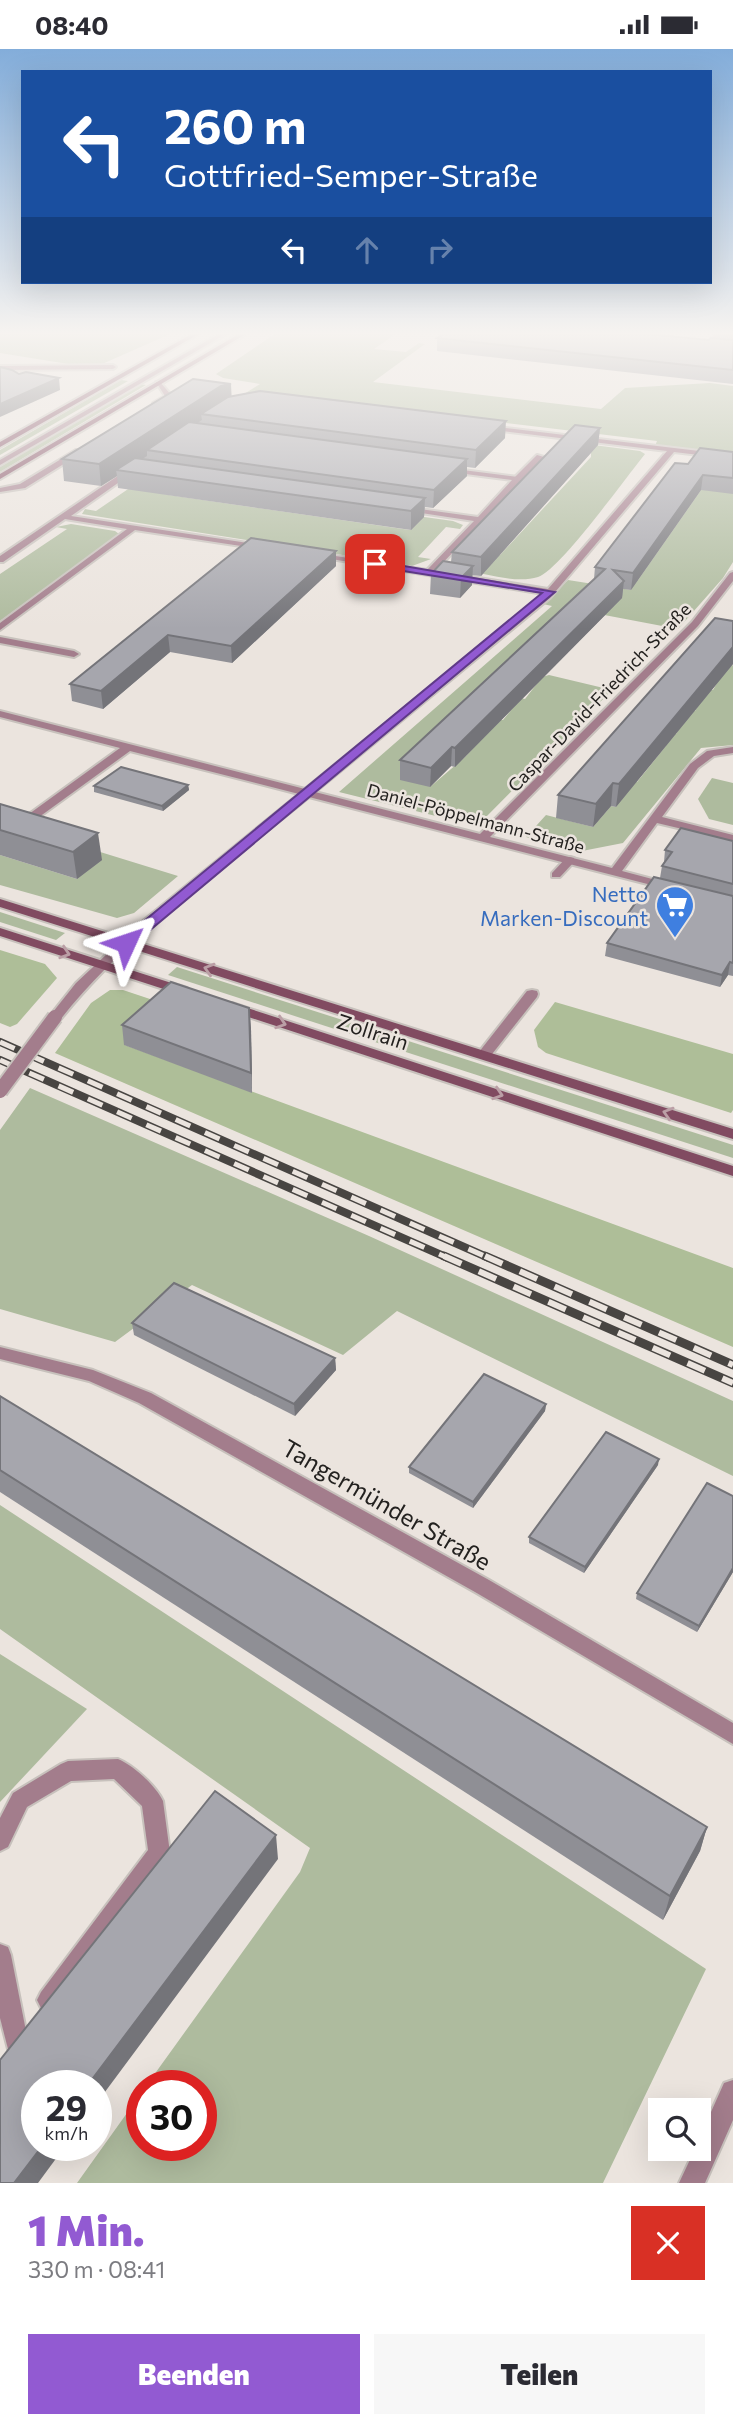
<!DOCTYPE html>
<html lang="de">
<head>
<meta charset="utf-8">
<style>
  :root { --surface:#fff; --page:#f7f7f7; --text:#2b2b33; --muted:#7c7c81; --accent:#925ad2 }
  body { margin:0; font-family:Commissioner,sans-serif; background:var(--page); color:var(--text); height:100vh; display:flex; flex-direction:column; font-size:26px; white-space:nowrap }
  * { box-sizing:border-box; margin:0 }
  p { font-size:23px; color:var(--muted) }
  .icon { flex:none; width:38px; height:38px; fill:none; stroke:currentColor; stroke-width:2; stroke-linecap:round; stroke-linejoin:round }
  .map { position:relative; height:2134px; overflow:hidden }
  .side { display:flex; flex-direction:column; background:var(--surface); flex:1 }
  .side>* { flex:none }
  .banner { position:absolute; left:21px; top:21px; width:691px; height:214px; border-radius:0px; box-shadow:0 7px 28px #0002; background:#1a4fa0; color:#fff; overflow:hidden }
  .fabs { position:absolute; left:648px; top:2049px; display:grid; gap:14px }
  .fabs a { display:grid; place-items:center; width:63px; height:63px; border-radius:0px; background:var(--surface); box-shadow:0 7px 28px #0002; font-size:35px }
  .speed { position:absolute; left:21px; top:2021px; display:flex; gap:14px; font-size:35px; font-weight:700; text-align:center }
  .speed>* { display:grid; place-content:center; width:91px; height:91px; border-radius:50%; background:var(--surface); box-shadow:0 7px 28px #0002; line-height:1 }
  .speed small { font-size:18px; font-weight:400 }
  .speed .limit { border:10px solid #d22; background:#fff; color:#111 }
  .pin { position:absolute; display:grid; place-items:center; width:60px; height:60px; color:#fff; margin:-30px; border-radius:14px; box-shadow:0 4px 10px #0006 }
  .me { position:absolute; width:77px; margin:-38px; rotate:48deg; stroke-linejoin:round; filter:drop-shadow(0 0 5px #0008) }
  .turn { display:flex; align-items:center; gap:24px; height:147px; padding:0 28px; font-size:32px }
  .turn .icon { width:91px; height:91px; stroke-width:2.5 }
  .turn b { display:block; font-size:49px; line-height:60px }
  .lanes { display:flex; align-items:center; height:66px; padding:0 28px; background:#0003; justify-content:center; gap:35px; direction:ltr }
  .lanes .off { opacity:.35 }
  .round { display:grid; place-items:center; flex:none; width:74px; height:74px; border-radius:0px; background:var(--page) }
  .summary { display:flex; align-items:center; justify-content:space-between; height:119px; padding:0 28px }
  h1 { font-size:42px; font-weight:800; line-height:52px; color:var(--accent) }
  .action { display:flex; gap:14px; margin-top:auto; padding:14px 28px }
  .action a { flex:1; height:80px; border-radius:0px; background:var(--accent); color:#fff; font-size:28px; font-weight:800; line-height:80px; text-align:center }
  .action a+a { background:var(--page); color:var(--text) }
  .status { display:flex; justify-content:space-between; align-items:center; height:49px; padding:0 35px; background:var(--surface); direction:ltr }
  .status svg { height:19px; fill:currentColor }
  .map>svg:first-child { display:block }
</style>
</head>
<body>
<div class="status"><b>08:40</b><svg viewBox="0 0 49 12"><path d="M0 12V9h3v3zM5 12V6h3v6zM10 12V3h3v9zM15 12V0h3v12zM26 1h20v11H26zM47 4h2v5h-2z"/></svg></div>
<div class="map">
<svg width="733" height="2134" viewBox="0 0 733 2134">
  <rect width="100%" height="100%" fill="#ebe4de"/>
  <g fill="#aebb9e" fill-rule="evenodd">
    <path d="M7 282H177L93 319 0 304V284Z"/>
    <path d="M279 282H400L374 300 406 303 419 294 425 295 373 333 601 360 625 339 710 334 733 337V402L730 406 655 397 657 392 296 349 244 345 260 335 223 329 216 325Z"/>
    <path d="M121 331 128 332 0 406V401Z"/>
    <path d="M139 335 146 336 0 423V418Z"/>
    <path d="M578 394 640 402 645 405C627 427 559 522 538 528 516 535 484 524 462 521L467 501 500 506 591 408V404Z"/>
    <path d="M733 428V513L723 529 678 580 578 561 430 738 465 708 499 671H503L521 649 525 650 542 628 549 626 612 641 483 771 460 773 339 743 552 557 543 555 568 531 631 541 634 530 638 531 701 441Z"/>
    <path d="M152 430 453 472 463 476 460 480 446 478 418 508 431 510 412 517 82 465 85 460 96 462 134 436ZM162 445 421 471 410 481Z"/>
    <path d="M71 475 115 482 119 485 0 572V525L67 480 56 478Z"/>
    <path d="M733 616V696L701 699 623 794 582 802 526 788 546 766 593 778 611 757 616 758 632 732 637 733 665 698 672 684 676 685 691 662H695L708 640 713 641 725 620Z"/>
    <path d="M712 729 733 734V776L709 770 698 750Z"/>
    <path d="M97 802 178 827 134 864 117 869 0 836V806L77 830Z"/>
    <path d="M0 863 65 884 56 891 0 873Z"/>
    <path d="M177 918 733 1096V1109L168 926Z"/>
    <path d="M30 1039 369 1187 733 1352V1427L397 1262 343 1306 192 1236 115 1293 0 1260V1081Z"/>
    <path d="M0 1456 706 1920 603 2134H77L142 2043V2096H201V2037H146L300 1823 310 1799 0 1580Z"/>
    <path d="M0 1605 87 1660 0 1753Z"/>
  </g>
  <g fill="#aebe98">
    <path d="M0 901 45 915 57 929 17 975 10 978 0 974Z"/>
    <path d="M110 941H123L168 956 125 996 733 1219V1298L55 1004 91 954Z"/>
    <path d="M555 953 733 1005V1061L731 1064 546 1004 538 998 534 981Z"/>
  </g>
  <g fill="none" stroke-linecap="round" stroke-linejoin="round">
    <defs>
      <g id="lane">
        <path d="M224 282H231L0 416V411Z"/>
        <path d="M156 333H160L172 347 155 357 153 354 165 347Z"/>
        <path d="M76 401 83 403 25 439 0 443V439L20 435Z"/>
        <path d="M537 406 544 408 521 432H515V428Z"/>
        <path d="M570 808 574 809V813L560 828H552V824L566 809Z"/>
        <path d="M532 941 537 942 538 945 537 948 489 1009H479L477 1006 479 1003 527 942Z"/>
      </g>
      <g id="street">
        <path d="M717 282H723L709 298H705Z"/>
        <path d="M0 317 113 316 116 318 113 320 0 321Z"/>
        <path d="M488 377 733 406V410L674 403 550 549 315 743 480 785 692 573 730 524 733 523V532L698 577 490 788 612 819 690 715 707 702 733 698V704L714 707 698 719 662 768 733 786V792L657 774 622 822 671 835V839L667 840 309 748C224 818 128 885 60 971H50L49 968 76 934 138 876 299 745 130 702 35 771 31 772 0 763V757L29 765 120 699 0 668V662L305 740 544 545 319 508H316V504L427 521 474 472 408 462 404 460 405 458 478 468 512 431 450 423 446 421 447 419 518 428 522 430 521 432 435 522 548 540 667 402 486 380Z"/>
        <path d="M128 420 135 422 71 467 261 496 265 498 261 500 135 481 0 581V574L127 480 65 470 3 513H0V507Z"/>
        <path d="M0 588 74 602 79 605 74 608 0 594Z"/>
        <path d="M0 1298 93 1321 151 1344 489 1531 733 1674V1695L475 1543 139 1354 89 1332 0 1310Z"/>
        <path d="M118 1710C133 1716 156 1737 163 1752L170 1804 167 1812 57 1959 49 1963 41 1959 37 1951 41 1943 148 1801 142 1757 114 1730 71 1732 27 1758 8 1798 0 1802V1769L13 1744 61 1715 68 1712Z"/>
        <path d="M0 1895 8 1898 11 1906 28 1992 24 2000 16 2004 8 2000 0 1969Z"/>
        <path d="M733 2031V2071L705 2134H679L695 2100H698V2092L724 2034Z"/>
      </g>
      <g id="secondary">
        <path d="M197 282H204L0 398V393Z"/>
        <path d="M244 282H251L0 430V425Z"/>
        <path d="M0 850 733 1080V1090L0 858Z"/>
        <path d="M0 879 187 939 189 942 183 946 179 945 0 887Z"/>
        <path d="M232 954 733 1117V1127L227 961 226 958Z"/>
      </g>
    </defs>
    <use href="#lane" stroke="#c7c1bc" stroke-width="4"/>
    <use href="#street" stroke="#c7c1bc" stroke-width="4"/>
    <use href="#secondary" stroke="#c7c1bc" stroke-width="4"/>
    <use href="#lane" fill="#a37d8c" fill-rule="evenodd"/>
    <use href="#street" fill="#a37d8c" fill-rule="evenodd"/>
    <use href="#secondary" fill="#814b61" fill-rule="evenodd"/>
    <defs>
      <g id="rail-far1">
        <path d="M0 993 489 1209"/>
        <path d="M0 1011 448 1209"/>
      </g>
      <g id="rail">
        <path d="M444 1207 733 1334"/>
        <path d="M485 1207 733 1316"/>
      </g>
    </defs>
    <use href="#rail-far1" stroke="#484542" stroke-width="8"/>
    <use href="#rail" stroke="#484542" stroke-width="9"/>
    <use href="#rail-far1" stroke="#ebe4de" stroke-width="5" stroke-dasharray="16" stroke-linecap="butt"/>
    <use href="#rail" stroke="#ebe4de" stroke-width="6" stroke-dasharray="19" stroke-linecap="butt"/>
    <defs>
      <path id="street-bridge" d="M0 1042 55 968"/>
    </defs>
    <use href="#street-bridge" stroke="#c7c1bc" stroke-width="18" stroke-linecap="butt"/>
    <use href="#street-bridge" stroke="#a37d8c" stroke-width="14"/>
  </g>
  <g fill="#8f8f95">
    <path d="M718 282H733V335L437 302V289L709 291 717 289Z"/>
    <path d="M232 347 505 389 475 419 467 418V427L433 459 425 458 424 468 411 481 118 439 117 427 101 437 64 432 62 410Z"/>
    <path d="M600 379 598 396 481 527 472 526V536L460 549 430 545 431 525 451 513 452 503Z"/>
    <path d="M733 403V445L701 441 631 541 623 540 622 549 455 718 451 717 430 738 400 731V711L594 530 595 518 688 415Z"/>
    <path d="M336 502V517L232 614 170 603 103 660 72 652 70 635Z"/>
    <path d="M733 572V615L616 758 611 757 593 778 556 769 558 746Z"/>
    <path d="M188 736 189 741 163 762 94 743V737Z"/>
    <path d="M0 755 102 811 77 830 0 806Z"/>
    <path d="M733 792V927L728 926 720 938 605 907 607 894 660 829 662 817 664 813 665 801Z"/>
    <path d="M122 976 251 979 252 1044 124 996Z"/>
    <path d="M132 1274 335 1309 336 1321 295 1367 134 1286Z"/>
    <path d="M0 1347 707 1778 700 1802 663 1871 0 1443Z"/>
    <path d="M546 1355 545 1362 473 1459 409 1424V1418Z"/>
    <path d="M658 1416 584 1524 529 1494V1488Z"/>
    <path d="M733 1447V1523L697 1583 636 1550 637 1544Z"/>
  </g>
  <g fill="#747479">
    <path d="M59 329 60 341 0 368V355Z"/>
    <path d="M231 335 232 355 201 365 202 371 154 402 147 401V407L124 422 116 421 117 427 101 437 99 415 221 337Z"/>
    <path d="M506 372 505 389 475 419 476 401Z"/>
    <path d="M600 379 598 396 481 527V508Z"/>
    <path d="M467 410V427L433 459 434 441Z"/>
    <path d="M703 426 701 441 631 541 633 524Z"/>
    <path d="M425 449 424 468 411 481V462Z"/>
    <path d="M336 502V517L232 614 231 597Z"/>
    <path d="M473 517 472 536 460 549 461 529Z"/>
    <path d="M624 532 622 549 455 718V699Z"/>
    <path d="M168 586 170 603 103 660 101 642Z"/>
    <path d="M733 598V615L616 758 619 735Z"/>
    <path d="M452 698 451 717 430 738 431 719Z"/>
    <path d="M613 734 611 757 593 778 596 755Z"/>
    <path d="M188 736 189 741 163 762 162 757Z"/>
    <path d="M98 784 102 811 77 830 73 803Z"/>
    <path d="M730 913 728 926 720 938 722 926Z"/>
    <path d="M249 959 251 979 252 1044 251 1024Z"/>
    <path d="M335 1309 336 1321 295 1367 294 1355Z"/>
    <path d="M546 1355 545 1362 473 1459V1453Z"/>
    <path d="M659 1410 658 1416 584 1524 585 1518Z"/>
    <path d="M733 1519V1523L697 1583 699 1577Z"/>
    <path d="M707 1778 700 1802 663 1871 670 1847Z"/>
    <path d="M276 1786 278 1810 96 2055V2037H87Z"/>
    <path d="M43 2096H66L38 2134H14Z"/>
  </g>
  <g fill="#a6a6ad" stroke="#747479" stroke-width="2">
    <path d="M447 282H616L709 291 711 289 733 291V321L437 289Z"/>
    <path d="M0 318 12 321 19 325 26 323 59 329 0 355Z"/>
    <path d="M193 330 231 335 221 337 99 415 62 410Z"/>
    <path d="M260 342 506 372 476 401 201 365 228 348Z"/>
    <path d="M189 373 467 410 434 441 147 401Z"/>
    <path d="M575 376 600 379 481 508 452 503Z"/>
    <path d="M700 399 733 403V429L703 426 633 524 613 521 624 532 455 699 452 698 431 719 400 711 605 520 595 518 675 414 688 415Z"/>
    <path d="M135 409 425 449 411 462 116 421Z"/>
    <path d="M251 489 336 502 231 597 168 586 101 642 70 635Z"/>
    <path d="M443 512 473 517 461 529 431 525Z"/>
    <path d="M715 569 733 572V598L619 735 613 734 596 755 558 746Z"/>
    <path d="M121 718 188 736 162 757 94 737Z"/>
    <path d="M0 755 98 784 73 803 0 781Z"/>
    <path d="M681 779 733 792V835L662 817 672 803 665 801Z"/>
    <path d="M654 828 733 847V914L730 913 722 926 607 894Z"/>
    <path d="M171 933 249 959 251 1024 122 976Z"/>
    <path d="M174 1234 335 1309 294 1355 132 1274Z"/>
    <path d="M484 1325 546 1355 473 1453 409 1418Z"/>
    <path d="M0 1347 707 1778 670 1847 0 1421Z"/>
    <path d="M606 1383 659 1410 585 1518 529 1488Z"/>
    <path d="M707 1434 733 1447V1519L699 1577 637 1544Z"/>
    <path d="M215 1742 276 1786 87 2037H37V2096H43L14 2134H0V2011Z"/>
  </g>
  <defs><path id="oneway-chevron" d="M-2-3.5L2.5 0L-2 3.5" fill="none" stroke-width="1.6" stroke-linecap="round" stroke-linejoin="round" transform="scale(1.75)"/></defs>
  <g stroke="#bb9fa6">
    <use href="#oneway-chevron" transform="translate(65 904) rotate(18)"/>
    <use href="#oneway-chevron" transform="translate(209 920) rotate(-163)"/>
    <use href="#oneway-chevron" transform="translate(281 974) rotate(18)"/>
    <use href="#oneway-chevron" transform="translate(498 1045) rotate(18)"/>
    <use href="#oneway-chevron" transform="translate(668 1064) rotate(-163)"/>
  </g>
  <linearGradient id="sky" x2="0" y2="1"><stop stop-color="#83adda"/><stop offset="0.49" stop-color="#f6f3f0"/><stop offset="1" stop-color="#f6f3f0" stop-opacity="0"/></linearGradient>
  <rect width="733" height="580" fill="url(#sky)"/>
  <path fill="#925ad2" stroke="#5f3a88" stroke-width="2" d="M375 512 555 543 131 897H121V891L542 544 372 517Z"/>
  <defs>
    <symbol id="supermarket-pin" viewBox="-11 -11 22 30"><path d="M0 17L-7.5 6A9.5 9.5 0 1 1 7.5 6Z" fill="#3f7fe0" stroke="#ebe4de"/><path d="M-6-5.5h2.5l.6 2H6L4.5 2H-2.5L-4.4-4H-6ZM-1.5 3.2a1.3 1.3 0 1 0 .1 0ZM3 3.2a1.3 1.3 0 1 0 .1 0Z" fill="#fff"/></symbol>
  </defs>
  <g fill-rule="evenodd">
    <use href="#supermarket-pin" x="653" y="834" width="44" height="60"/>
  </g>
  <g text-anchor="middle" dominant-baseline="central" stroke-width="5" stroke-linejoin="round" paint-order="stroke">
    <g font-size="18" fill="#23211f" stroke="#ebe4de">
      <text transform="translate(599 648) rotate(-46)">Caspar-David-Friedrich-Straße</text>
      <text transform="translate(476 769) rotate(15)">Daniel-Pöppelmann-Straße</text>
    </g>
    <g font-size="21" fill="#366cbe" stroke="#ebe4de" text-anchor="end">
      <text x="648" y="844">Netto<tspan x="648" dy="24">Marken-Discount</tspan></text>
    </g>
    <g font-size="21" fill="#23211f" stroke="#ebe4de">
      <text transform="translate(373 982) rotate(18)">Zollrain</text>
    </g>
    <g font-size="24" fill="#23211f" stroke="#ebe4de">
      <text transform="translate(387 1455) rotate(30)">Tangermünder Straße</text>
    </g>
  </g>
</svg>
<div class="fabs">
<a><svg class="icon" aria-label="search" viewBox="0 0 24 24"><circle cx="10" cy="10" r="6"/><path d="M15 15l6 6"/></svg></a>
</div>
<div class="speed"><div>29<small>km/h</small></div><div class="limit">30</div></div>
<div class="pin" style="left:375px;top:515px;background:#d93025"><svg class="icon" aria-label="arrive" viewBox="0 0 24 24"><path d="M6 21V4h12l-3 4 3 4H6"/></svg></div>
<svg class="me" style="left:126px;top:894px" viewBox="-20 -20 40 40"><path d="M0-17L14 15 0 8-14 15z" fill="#925ad2" stroke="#fff" stroke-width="4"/></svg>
<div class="banner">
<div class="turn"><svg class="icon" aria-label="left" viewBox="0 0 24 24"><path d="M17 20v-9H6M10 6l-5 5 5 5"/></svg><div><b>260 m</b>Gottfried-Semper-Straße</div></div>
<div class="lanes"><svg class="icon" aria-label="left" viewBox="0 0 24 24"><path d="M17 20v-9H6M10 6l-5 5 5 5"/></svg><svg class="icon off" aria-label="ahead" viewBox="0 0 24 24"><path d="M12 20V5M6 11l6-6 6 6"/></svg><svg class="icon off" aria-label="right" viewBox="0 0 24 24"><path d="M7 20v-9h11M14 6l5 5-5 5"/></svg></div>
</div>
</div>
<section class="side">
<div class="summary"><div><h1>1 Min.</h1><p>330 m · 08:41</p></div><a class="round" style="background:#d93025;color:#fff"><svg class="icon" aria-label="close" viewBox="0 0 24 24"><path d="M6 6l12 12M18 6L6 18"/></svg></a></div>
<div class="action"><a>Beenden</a><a>Teilen</a></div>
</section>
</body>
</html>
